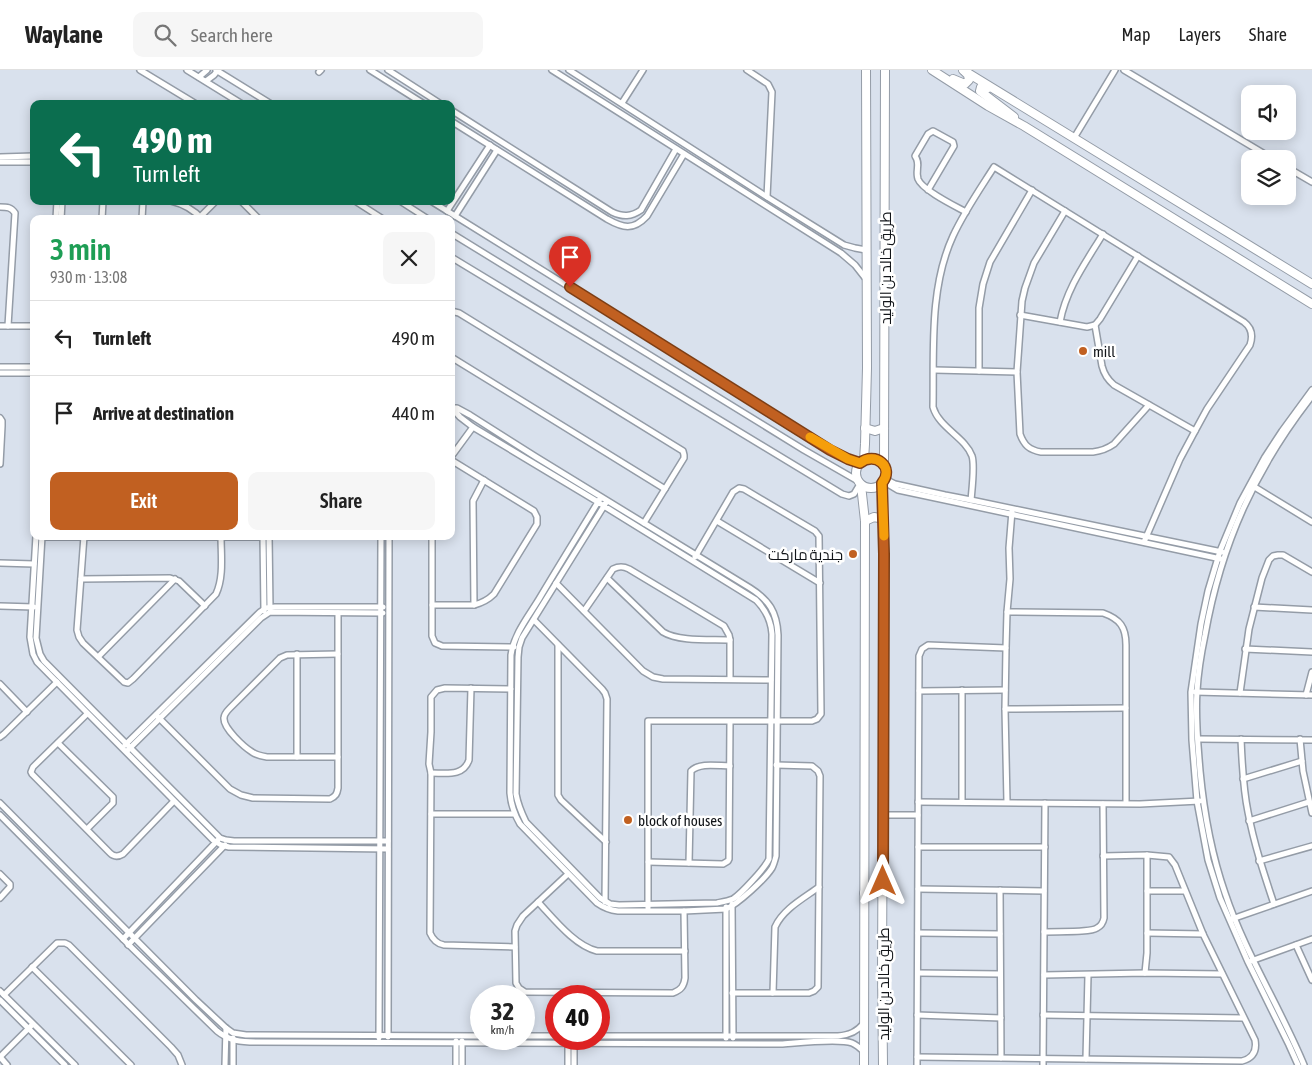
<!DOCTYPE html>
<html lang="en">
<head>
<meta charset="utf-8">
<style>
  :root { --surface:#fff; --page:#f6f6f6; --text:#222; --muted:#767676; --line:#e0e0e0; --accent:#c16021 }
  body { margin:0; font-family:"Asap Condensed",Cairo,sans-serif; background:var(--page); color:var(--text); height:100vh; display:flex; flex-direction:column; font-size:19px; white-space:nowrap }
  * { box-sizing:border-box; margin:0 }
  p { font-size:16px; color:var(--muted) }
  .icon { flex:none; width:28px; height:28px; fill:none; stroke:currentColor; stroke-width:2; stroke-linecap:round; stroke-linejoin:round }
  .map { position:relative; flex:1; overflow:hidden }
  .panel { position:absolute; left:30px; top:145px; width:425px; height:325px; display:flex; flex-direction:column; background:var(--surface); border-radius:10px; box-shadow:0 2px 12px #0003 }
  .panel>* { flex:none }
  .top-card { position:absolute; left:30px; top:30px; width:425px; height:105px; border-radius:10px; box-shadow:0 2px 12px #0003; background:#0b6e4f; color:#fff; overflow:hidden }
  .tools { position:absolute; left:1241px; top:15px; display:grid; gap:10px }
  .tools a { display:grid; place-items:center; width:55px; height:55px; border-radius:10px; background:var(--surface); box-shadow:0 2px 12px #0003; font-size:25px }
  .speed { position:absolute; left:470px; top:915px; display:flex; gap:10px; font-size:25px; font-weight:700; text-align:center }
  .speed>* { display:grid; place-content:center; width:65px; height:65px; border-radius:50%; background:var(--surface); box-shadow:0 2px 12px #0003; line-height:1 }
  .speed small { font-size:12px; font-weight:400 }
  .speed .limit { border:8px solid #d22; background:#fff; color:#111 }
  .pin { position:absolute; display:grid; place-items:center; width:42px; height:42px; color:#fff; margin:-51px -21px; border-radius:50% 50% 50% 0; rotate:-45deg; box-shadow:0 0 5px #0007 }
  .pin .icon { rotate:45deg }
  .me { position:absolute; width:55px; margin:-28px; rotate:0deg; stroke-linejoin:round; filter:drop-shadow(0 0 4px #0008) }
  .turn { display:flex; align-items:center; gap:18px; height:105px; padding:0 20px; font-size:22px }
  .turn .icon { width:65px; height:65px; stroke-width:2.5 }
  .turn b { display:block; font-size:35px; line-height:42px }
  .round { display:grid; place-items:center; flex:none; width:52px; height:52px; border-radius:10px; background:var(--page) }
  .headline { display:flex; align-items:center; justify-content:space-between; height:85px; padding:0 20px }
  h1 { font-size:30px; font-weight:600; line-height:38px; color:#1e9e55 }
  .primary-button { display:flex; gap:10px; margin-top:auto; padding:10px 20px }
  .primary-button a { flex:1; height:58px; border-radius:10px; background:var(--accent); color:#fff; font-size:20px; font-weight:600; line-height:58px; text-align:center }
  .primary-button a+a { background:var(--page); color:var(--text) }
  ul { padding:0; list-style:none }
  li { display:flex; align-items:center; gap:15px; height:75px; padding:0 20px; border-top:1px solid var(--line) }
  li div { flex:1 }
  li b { display:block; font-size:19px }
  li em { font-style:normal }
  header { display:flex; align-items:center; gap:30px; box-sizing:border-box; height:70px; padding:0 25px; background:var(--surface); border-bottom:1px solid var(--line) }
  header strong { font-size:24px }
  nav { display:flex; gap:28px; margin-inline-start:auto; font-size:18px }
  .search { width:350px; height:45px; background:var(--page); display:flex; align-items:center; gap:12px; box-sizing:border-box; padding:0 18px; border-radius:10px; color:var(--muted); font-size:19px }
  .map>svg:first-child { display:block }
</style>
</head>
<body>
<header>
<strong>Waylane</strong>
<div class="search"><svg class="icon" aria-label="search" viewBox="0 0 24 24"><circle cx="10" cy="10" r="6"/><path d="M15 15l6 6"/></svg>Search here</div>
<nav><a>Map</a><a>Layers</a><a>Share</a></nav>
</header>
<div class="map">
<svg width="1312" height="995" viewBox="0 0 1312 995">
  <rect width="100%" height="100%" fill="#d9e1ed"/>
  <g fill="none" stroke-linecap="round" stroke-linejoin="round">
    <defs>
      <g id="street">
        <path d="M140 0 196 34"/>
        <path d="M187 0 242 34"/>
        <path d="M216 0 271 34"/>
        <path d="M370 0 424 34"/>
        <path d="M388 0 441 34"/>
        <path d="M552 0 841 183 855 195 866 209"/>
        <path d="M569 0 767 127 844 175 855 178 866 180"/>
        <path d="M747 0 768 14 772 22 767 127"/>
        <path d="M1124 0 1273 89"/>
        <path d="M319 2 321 0"/>
        <path d="M199 7 207 0"/>
        <path d="M206 11 214 5 218 0"/>
        <path d="M622 33 643 0"/>
        <path d="M451 40 612 142C623 147 631 147 641 140L676 79"/>
        <path d="M451 51 607 149C623 158 633 161 647 146L684 84"/>
        <path d="M1074 68 1115 0"/>
        <path d="M0 87 34 86"/>
        <path d="M0 92H34"/>
        <path d="M1288 98 1312 112"/>
        <path d="M928 120 954 76 953 72 933 61 928 64 915 86C921 94 915 100 918 109 922 120 955 136 966 142"/>
        <path d="M171 131C184 134 193 139 202 149"/>
        <path d="M241 131 259 149"/>
        <path d="M355 131 383 149"/>
        <path d="M400 131 428 149"/>
        <path d="M431 131 830 379 848 389 860 393"/>
        <path d="M0 137C7 137 11 137 15 143L8 256"/>
        <path d="M447 141 490 75"/>
        <path d="M1065 141 1034 193 1025 218 1022 231 1017 302 1020 364C1024 375 1029 380 1041 382H1093C1101 381 1107 379 1114 374L1149 335"/>
        <path d="M455 146 497 80"/>
        <path d="M200 147 216 131"/>
        <path d="M56 149 57 131"/>
        <path d="M61 149 62 131"/>
        <path d="M102 149 103 131"/>
        <path d="M142 149 143 131"/>
        <path d="M451 163 804 380 858 411"/>
        <path d="M451 187 842 424 849 426 854 424 860 414"/>
        <path d="M451 241 459 243 683 381 684 385V388L644 453"/>
        <path d="M1020 245 1087 257 1095 255 1100 249 1138 186"/>
        <path d="M1060 252C1066 219 1086 192 1103 164"/>
        <path d="M1095 255 1102 296C1104 304 1108 310 1114 315L1195 361"/>
        <path d="M0 256H34"/>
        <path d="M451 287 665 419"/>
        <path d="M0 297H34"/>
        <path d="M934 300 1017 302"/>
        <path d="M979 301V238L983 214 990 192 1032 120"/>
        <path d="M0 303H34"/>
        <path d="M0 348 2 351V356L0 394"/>
        <path d="M451 387 473 357"/>
        <path d="M886 406 889 411 895 414 945 425 971 430 1222 482"/>
        <path d="M888 414 898 420 1221 489"/>
        <path d="M1253 416 1312 452"/>
        <path d="M601 427 598 432C578 465 558 497 539 529 528 547 514 564 511 585L510 723C511 735 514 744 520 754L597 833C604 838 609 840 618 841H684L726 839C738 834 765 809 772 798 774 794 775 790 776 786L778 565C777 542 769 530 750 518L536 387 470 345 457 338H452L460 347 473 357 598 432 604 436 756 530C766 540 771 550 772 564L769 789C765 798 741 824 733 829 728 831 722 832 717 833L619 835 610 834 600 828 526 752C521 742 518 735 516 724L518 587 519 577 522 568 604 436 607 431"/>
        <path d="M971 430C972 419 975 395 972 386 965 367 939 358 933 337 934 281 929 218 953 166 964 142 980 119 994 97L1244 252C1252 258 1253 266 1250 275L1207 339 1195 361 1180 389 1144 472"/>
        <path d="M717 451 820 513"/>
        <path d="M36 466 30 567 33 584 37 592 213 770 221 775 229 777 388 779"/>
        <path d="M42 466 36 568 40 584 44 591 220 768 226 770 234 771H388"/>
        <path d="M84 466 77 560 79 567 83 573 122 610 124 612 128 613 133 609 216 524C224 507 221 485 221 466"/>
        <path d="M263 466 264 541"/>
        <path d="M269 466 270 539"/>
        <path d="M432 466V566L435 573 442 576 514 577"/>
        <path d="M42 467H263"/>
        <path d="M0 493 34 494"/>
        <path d="M607 508 663 562C679 572 712 569 730 570"/>
        <path d="M81 509 170 508 179 511 205 536"/>
        <path d="M556 513 643 601 653 607 663 609 771 610"/>
        <path d="M432 535H474C482 533 488 530 494 524L537 454V447L534 441 451 390"/>
        <path d="M474 535 473 431 484 410"/>
        <path d="M0 536 34 537"/>
        <path d="M1254 537 1312 540"/>
        <path d="M584 541 613 499C619 496 623 496 629 499L724 556 729 565 730 570V609"/>
        <path d="M1007 542 1103 543C1120 549 1126 557 1126 575V733"/>
        <path d="M534 550 602 619 605 623 607 629 605 832"/>
        <path d="M558 575V725L561 730 606 772"/>
        <path d="M1245 579 1312 582"/>
        <path d="M297 584V687"/>
        <path d="M338 584 287 585 280 588 230 638C227 641 224 644 224 648 223 658 244 677 252 682 256 685 261 686 267 687H338"/>
        <path d="M98 587 175 509"/>
        <path d="M0 614 27 642"/>
        <path d="M511 619 445 618 437 620 431 627V662L429 694 431 703 430 863C433 870 437 874 444 875L515 877"/>
        <path d="M962 620V732"/>
        <path d="M919 621 1005 620"/>
        <path d="M1195 622 1312 625"/>
        <path d="M1240 623 1249 559 1262 508 1269 490 1273 486 1278 485H1283L1312 502"/>
        <path d="M1306 625 1312 602"/>
        <path d="M1005 639 1126 638"/>
        <path d="M87 644 33 697 31 702 32 704 110 783C114 787 118 787 123 784L174 731"/>
        <path d="M156 645 230 719 241 725 253 728 330 729C336 726 337 724 338 718V543"/>
        <path d="M0 667 4 664 57 612"/>
        <path d="M1198 669 1312 670"/>
        <path d="M1241 669C1242 694 1243 718 1248 742 1254 774 1264 804 1274 834"/>
        <path d="M1300 669 1303 701 1312 743"/>
        <path d="M58 673 113 727V733L87 759"/>
        <path d="M125 675 260 542 266 538 275 537H383"/>
        <path d="M128 680 261 548 270 542 383 543"/>
        <path d="M431 703C446 703 463 707 469 690L471 618"/>
        <path d="M1243 709 1302 691"/>
        <path d="M918 732 1140 734 1200 731"/>
        <path d="M1007 732 1005 639 1006 578 1007 542 1010 509 1009 478 1012 441"/>
        <path d="M0 733 196 930 226 958 233 963 246 965 481 966"/>
        <path d="M431 744H514"/>
        <path d="M0 745 133 879 217 961C229 971 241 972 257 972L781 974C796 973 839 968 852 973 857 975 860 978 864 982"/>
        <path d="M883 745H918"/>
        <path d="M1249 751 1309 732"/>
        <path d="M918 777H1045"/>
        <path d="M1259 791 1312 776"/>
        <path d="M648 792 723 794 728 791 729 789 730 652"/>
        <path d="M689 793 691 701C700 692 718 696 730 696"/>
        <path d="M0 804 10 814V817L0 828"/>
        <path d="M568 804 523 846 517 855 515 861 516 913 519 918 525 922 673 923C681 920 684 916 685 908L684 841"/>
        <path d="M918 819 1044 821"/>
        <path d="M1000 820 1001 988"/>
        <path d="M1147 821H1185"/>
        <path d="M538 832C554 849 575 876 597 881H685"/>
        <path d="M732 834 733 968"/>
        <path d="M648 838V651H812L817 649 821 644 819 466 815 461 744 419 739 418 733 422 695 487"/>
        <path d="M1232 849 1312 821"/>
        <path d="M1044 862C1055 861 1090 863 1097 858 1101 856 1103 853 1104 848L1103 734"/>
        <path d="M918 863 1000 864"/>
        <path d="M1147 863 1203 864"/>
        <path d="M123 869 218 770"/>
        <path d="M128 875 225 775"/>
        <path d="M1296 875 1312 910"/>
        <path d="M1251 891 1312 869"/>
        <path d="M32 897 131 995"/>
        <path d="M918 903 1000 904"/>
        <path d="M1145 903 1147 883V785"/>
        <path d="M1044 905 1145 903 1222 904"/>
        <path d="M0 921 75 995"/>
        <path d="M732 923H809L814 921 818 917 820 706 818 701 812 696 776 695"/>
        <path d="M773 923 775 857C783 839 804 828 819 817"/>
        <path d="M4 925 57 873H65L69 875 171 977 178 985 182 995"/>
        <path d="M0 930 65 995"/>
        <path d="M917 945 1001 948"/>
        <path d="M1043 945 1243 948"/>
        <path d="M524 966H556"/>
        <path d="M599 966H838C849 965 857 962 864 953"/>
        <path d="M388 967 389 466"/>
        <path d="M379 968 381 466"/>
        <path d="M726 968V837"/>
        <path d="M574 969V995"/>
        <path d="M0 987 31 956"/>
        <path d="M0 987 7 995"/>
        <path d="M917 987 1242 991C1253 988 1257 981 1255 970L1203 864 1175 795 1169 787 1147 785 1103 786"/>
        <path d="M1086 989 1088 905"/>
        <path d="M225 995 226 958"/>
        <path d="M233 995V968"/>
        <path d="M456 995V971"/>
        <path d="M462 995V971"/>
        <path d="M568 995V969"/>
        <path d="M917 995 919 586 922 579 928 575 1006 578"/>
        <path d="M1043 995 1045 733"/>
        <path d="M1298 995 1289 975 1248 892 1220 828 1208 790 1197 731 1192 670 1191 622 1201 554 1208 521 1220 481 1240 433 1265 387 1282 361 1312 320"/>
        <path d="M1304 995C1280 937 1245 883 1225 823 1211 783 1204 743 1200 701 1198 675 1195 648 1197 621 1198 603 1201 584 1205 565 1221 474 1255 399 1312 326"/>
      </g>
      <g id="secondary">
        <path d="M932 0 988 36 1024 56 1312 234"/>
        <path d="M963 0 1312 214"/>
        <path d="M953 9 965 14 969 10 968 5 964 1"/>
        <path d="M988 18 984 16 981 17 980 21 1014 47"/>
        <path d="M865 358 875 361 884 358"/>
        <circle cx="871" cy="403" r="15"/>
        <path d="M864 390 865 374 867 298 866 0"/>
        <path d="M884 396 885 0"/>
        <path d="M882 413 884 484 882 901 883 995"/>
        <path d="M861 415 865 451 864 995"/>
        <path d="M865 451 874 447 884 449"/>
        <path d="M864 823H883"/>
      </g>
    </defs>
    <use href="#street" stroke="#949ca7" stroke-width="8"/>
    <use href="#secondary" stroke="#949ca7" stroke-width="10"/>
    <use href="#street" stroke="#fff" stroke-width="5"/>
    <use href="#secondary" stroke="#fff" stroke-width="8"/>
  </g>
  <g fill="none" stroke-linecap="round" stroke-linejoin="round">
    <defs>
      <path id="route" d="M570 217 830 380 848 389 860 393C875 381 895 397 882 413L884 484 883 811"/>
    </defs>
    <use href="#route" stroke="#7d3e15" stroke-width="12"/>
    <use href="#route" stroke="#c16021" stroke-width="9"/>
    <path stroke="#f59e0b" stroke-width="9" d="M810 367 848 389 860 393C875 381 895 397 882 413L884 466"/>
  </g>
  <g fill="#c16021" stroke="#fff" stroke-width="2">
    <circle cx="1083" cy="281" r="5"/>
    <circle cx="853" cy="484" r="5"/>
    <circle cx="628" cy="750" r="5"/>
  </g>
  <g text-anchor="middle" dominant-baseline="central" stroke-width="5" stroke-linejoin="round" paint-order="stroke">
    <g font-size="15" fill="#121519" stroke="#fff">
      <text transform="translate(885 198) rotate(-90)">طريق خالد بن الوليد</text>
      <text transform="translate(883 914) rotate(-90)">طريق خالد بن الوليد</text>
    </g>
    <g font-size="15" fill="#121519" stroke="#fff" text-anchor="start">
      <text x="1093" y="281">mill</text>
      <text x="843" y="484" text-anchor="end">جندية ماركت</text>
      <text x="638" y="750">block of houses</text>
    </g>
  </g>
</svg>
<div class="tools">
<a><svg class="icon" aria-label="sound" viewBox="0 0 24 24"><path d="M4 9h4l5-4v14l-5-4H4zM17 9q2 3 0 6"/></svg></a>
<a><svg class="icon" aria-label="layers" viewBox="0 0 24 24"><path d="M12 4l9 5-9 5-9-5zM3 14l9 5 9-5"/></svg></a>
</div>
<div class="speed"><div>32<small>km/h</small></div><div class="limit">40</div></div>
<div class="pin" style="left:570px;top:217px;background:#d93025"><svg class="icon" aria-label="arrive" viewBox="0 0 24 24"><path d="M6 21V4h12l-3 4 3 4H6"/></svg></div>
<svg class="me" style="left:883px;top:811px" viewBox="-20 -20 40 40"><path d="M0-17L14 15 0 8-14 15z" fill="#c16021" stroke="#fff" stroke-width="4"/></svg>
<div class="top-card">
<div class="turn"><svg class="icon" aria-label="left" viewBox="0 0 24 24"><path d="M17 20v-9H6M10 6l-5 5 5 5"/></svg><div><b>490 m</b>Turn left</div></div>
</div>
<section class="panel">
<div class="headline"><div><h1>3 min</h1><p>930 m · 13:08</p></div><a class="round"><svg class="icon" aria-label="close" viewBox="0 0 24 24"><path d="M6 6l12 12M18 6L6 18"/></svg></a></div>
<ul>
<li><svg class="icon" aria-label="left" viewBox="0 0 24 24"><path d="M17 20v-9H6M10 6l-5 5 5 5"/></svg><div><b>Turn left</b></div><em>490 m</em></li>
<li><svg class="icon" aria-label="arrive" viewBox="0 0 24 24"><path d="M6 21V4h12l-3 4 3 4H6"/></svg><div><b>Arrive at destination</b></div><em>440 m</em></li>
</ul>
<div class="primary-button"><a>Exit</a><a>Share</a></div>
</section>
</div>
</body>
</html>
